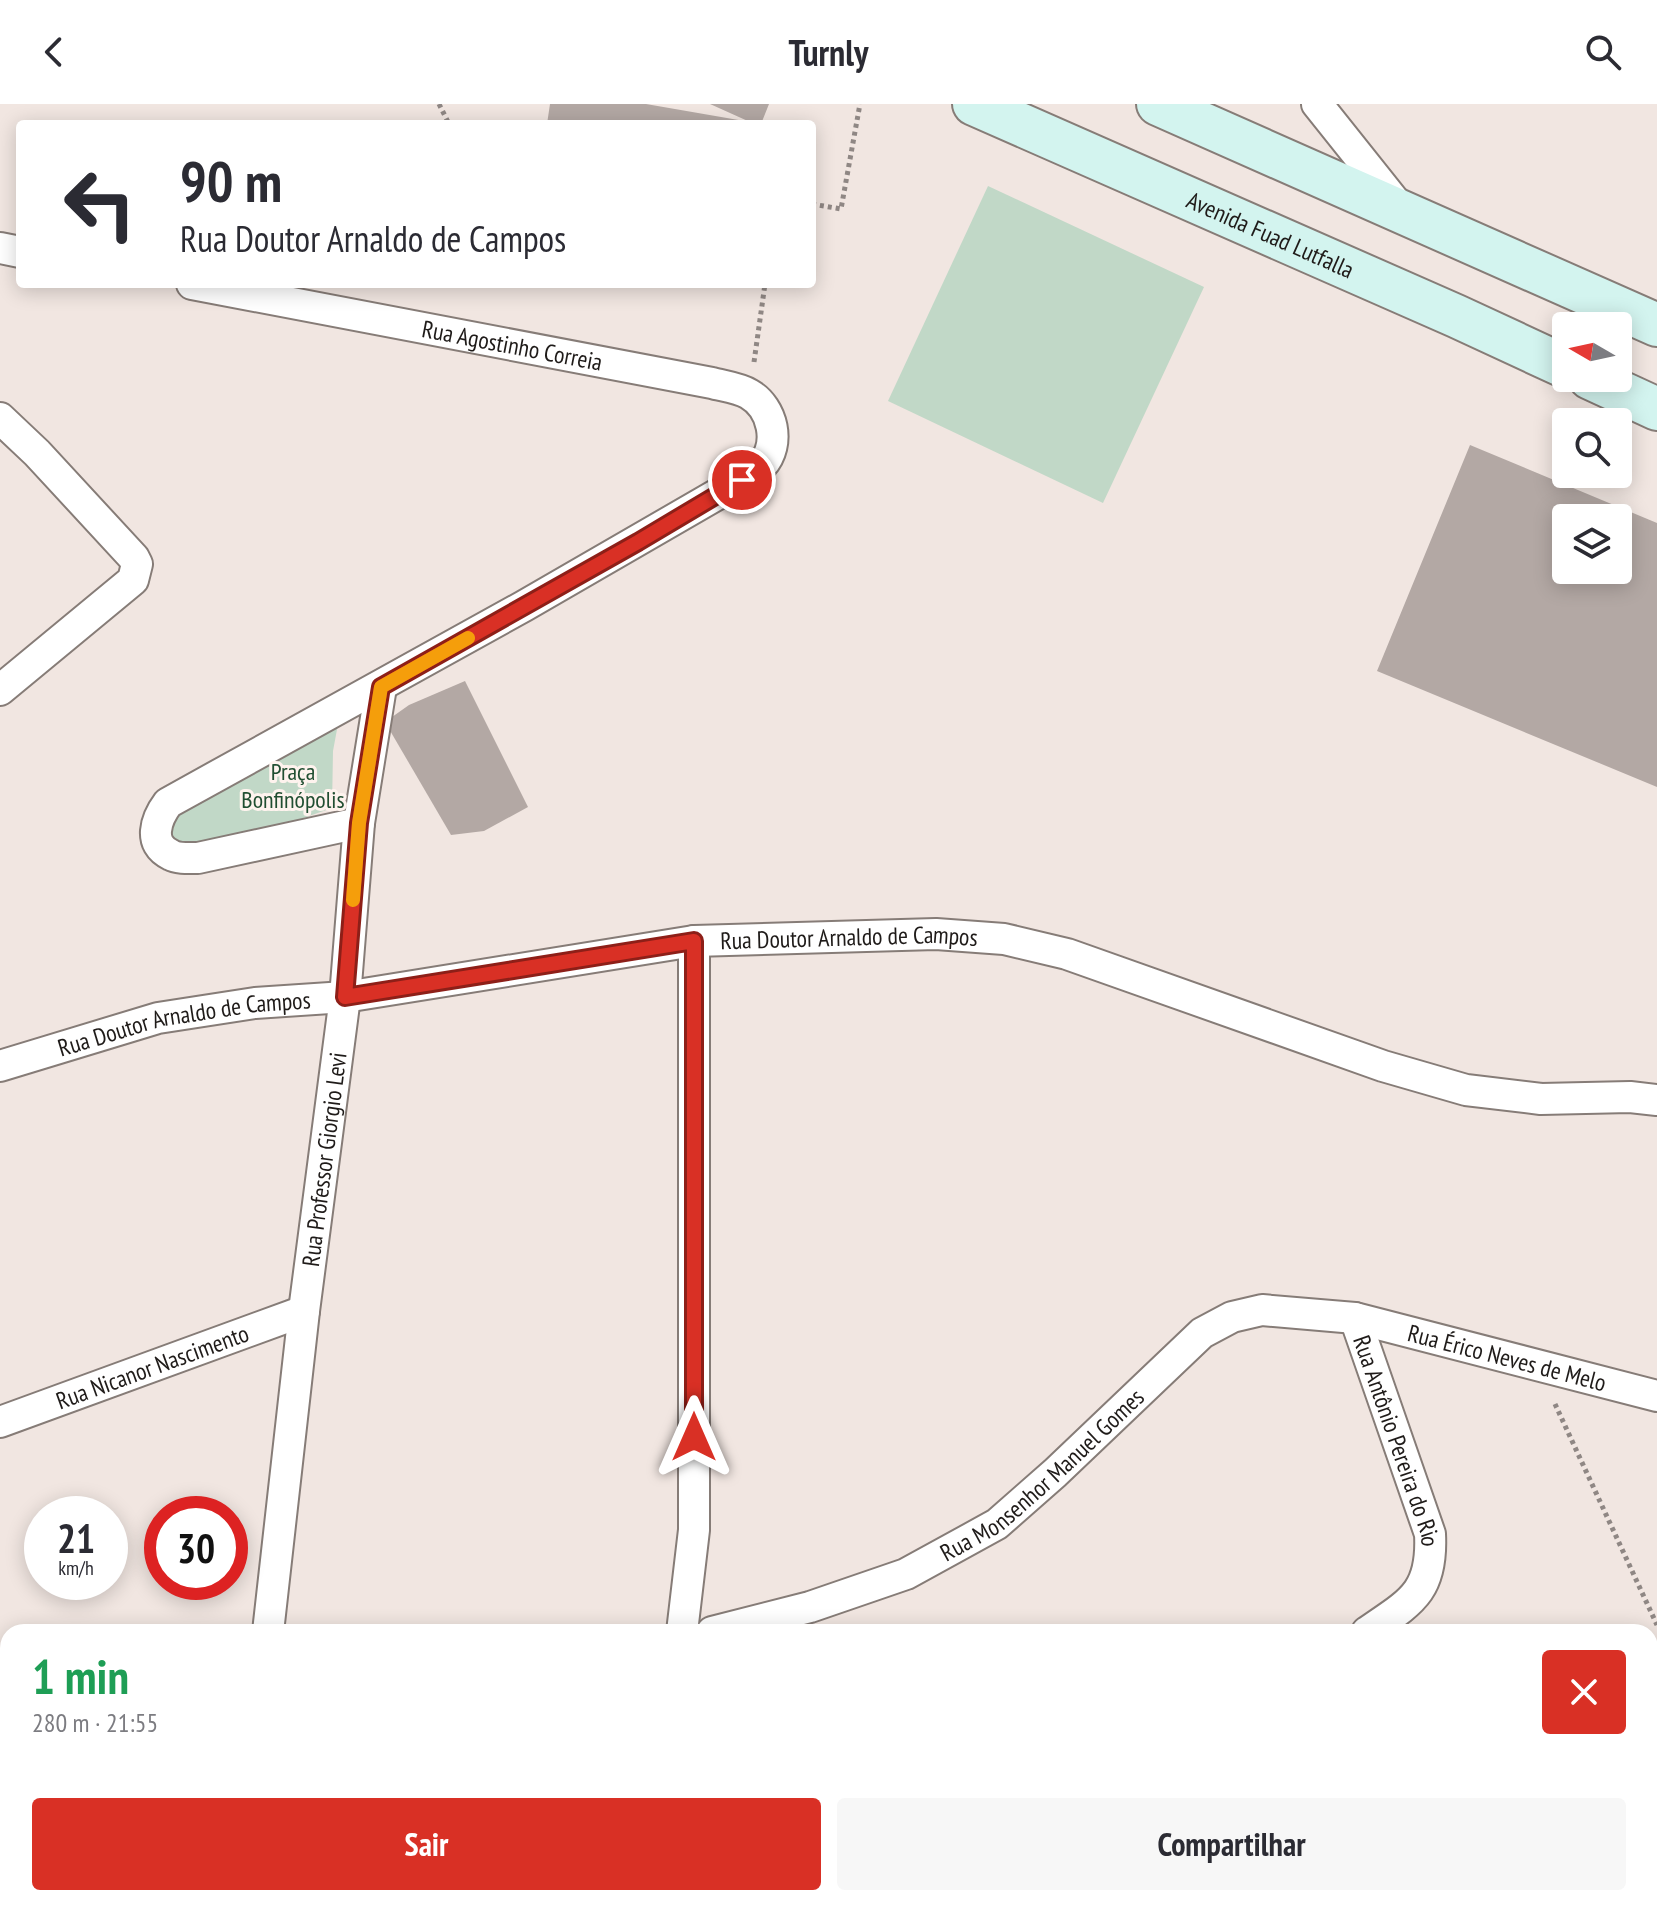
<!DOCTYPE html>
<html lang="pt">
<head>
<meta charset="utf-8">
<style>
  :root { --surface:#fff; --page:#f7f7f7; --text:#2b2b33; --muted:#7c7c81; --accent:#d93025 }
  body { margin:0; font-family:"PT Sans Narrow",sans-serif; background:var(--page); color:var(--text); height:100vh; display:flex; flex-direction:column; font-size:30px; white-space:nowrap }
  * { box-sizing:border-box; margin:0 }
  p { font-size:26px; color:var(--muted) }
  .icon { flex:none; width:44px; height:44px; fill:none; stroke:currentColor; stroke-width:2; stroke-linecap:round; stroke-linejoin:round }
  .map { position:relative; flex:1; overflow:hidden }
  .drawer { position:absolute; left:0px; top:1520px; width:1658px; height:282px; display:flex; flex-direction:column; background:var(--surface); border-radius:24px 24px 0 0; box-shadow:0 4px 20px #0003 }
  .drawer>* { flex:none }
  .banner { position:absolute; left:16px; top:16px; width:800px; height:168px; border-radius:8px; box-shadow:0 4px 20px #0003; background:#fff; color:var(--text); overflow:hidden }
  .needle { width:52px; rotate:279deg }
  .tools { position:absolute; left:1552px; top:208px; display:grid; gap:16px }
  .tools a { display:grid; place-items:center; width:80px; height:80px; border-radius:8px; background:var(--surface); box-shadow:0 4px 20px #0003; font-size:40px }
  .speed { position:absolute; left:24px; top:1392px; display:flex; gap:16px; font-size:40px; font-weight:700; text-align:center }
  .speed>* { display:grid; place-content:center; width:104px; height:104px; border-radius:50%; background:var(--surface); box-shadow:0 4px 20px #0003; line-height:1 }
  .speed small { font-size:20px; font-weight:400 }
  .speed .limit { border:12px solid #d22; background:#fff; color:#111 }
  .pin { position:absolute; display:grid; place-items:center; width:68px; height:68px; color:#fff; margin:-34px; border:4px solid #fff; border-radius:50%; box-shadow:0 2px 8px #0007 }
  .me { position:absolute; width:88px; margin:-44px; rotate:0deg; stroke-linejoin:round; filter:drop-shadow(0 0 6px #0008) }
  .turn { display:flex; align-items:center; gap:28px; height:168px; padding:0 32px; font-size:36px }
  .turn .icon { width:104px; height:104px; stroke-width:2.5 }
  .turn b { display:block; font-size:56px; line-height:68px }
  .round { display:grid; place-items:center; flex:none; width:84px; height:84px; border-radius:8px; background:var(--page) }
  .summary { display:flex; align-items:center; justify-content:space-between; height:136px; padding:0 32px }
  h1 { font-size:48px; font-weight:800; line-height:60px; color:#1e9e55 }
  .button { display:flex; gap:16px; margin-top:auto; padding:16px 32px }
  .button a { flex:1; height:92px; border-radius:8px; background:var(--accent); color:#fff; font-size:32px; font-weight:800; line-height:92px; text-align:center }
  .button a+a { background:var(--page); color:var(--text) }
  header { display:flex; justify-content:space-between; align-items:center; height:104px; padding:0 32px; background:var(--surface); font-size:36px; font-weight:800 }
  .map>svg:first-child { display:block }
</style>
</head>
<body>
<header><svg class="icon" aria-label="back" viewBox="0 0 24 24"><path d="M15 5l-7 7 7 7"/></svg>Turnly<svg class="icon" aria-label="search" viewBox="0 0 24 24"><circle cx="10" cy="10" r="6"/><path d="M15 15l6 6"/></svg></header>
<div class="map">
<svg width="1657" height="1801" viewBox="0 0 1657 1801">
  <rect width="100%" height="100%" fill="#f1e6e1"/>
  <g fill="#c1d8c7">
    <path d="M988 82 1204 183 1103 399 888 297Z"/>
    <path d="M338 620 333 647 332 704 212 746 172 739 170 711Z"/>
  </g>
  <g fill="#b3a8a4" fill-rule="evenodd">
    <path d="M550 0H646L750 18 710 0H769L761 20H547Z"/>
    <path d="M1470 341 1657 419V683L1377 567ZM1566 414H1618V466H1566Z"/>
    <path d="M465 577 528 703 484 727 451 731 385 618 409 601Z"/>
  </g>
  <g fill="none" stroke-linecap="round" stroke-linejoin="round">
    <defs>
      <g id="street">
        <path d="M1317 0 1400 104"/>
        <path d="M0 144 20 148"/>
        <path id="s1" d="M192 180 712 279C723 282 739 284 749 290 773 304 781 340 762 361 757 367 748 371 742 376L524 502 168 699C156 715 147 740 171 751 178 755 190 754 198 754L359 719"/>
        <path d="M0 314 37 349 134 454 137 460 133 476 0 586"/>
        <path id="s2" d="M0 962 158 914 255 899 345 893 694 837 936 830 1004 835 1067 850 1383 962 1466 986 1541 995 1630 993 1657 996"/>
        <path id="s3" d="M1355 1214 1430 1430C1433 1488 1411 1498 1367 1528"/>
        <path id="s4" d="M0 1318 304 1207"/>
        <path id="s5" d="M268 1528 304 1207 345 893 359 719 381 583"/>
        <path d="M682 1528 694 1426V837"/>
        <path id="s6" d="M712 1528 810 1503 906 1470 997 1420 1055 1369 1202 1229 1232 1213 1262 1206 1355 1214 1657 1292"/>
        <path d="M0 1684 8 1681"/>
        <path d="M1650 1727 1657 1723"/>
        <path d="M268 1794 269 1801"/>
        <path d="M638 1794V1801"/>
        <path d="M852 1794 853 1801"/>
        <path d="M951 1801 962 1794"/>
        <path d="M1531 1801 1542 1794"/>
      </g>
      <g id="secondary">
        <path id="s7" d="M974 0 1456 212 1566 263"/>
        <path d="M1158 0 1657 221"/>
        <path d="M1590 274 1657 305"/>
      </g>
    </defs>
    <use href="#street" stroke="#867c77" stroke-width="34"/>
    <use href="#secondary" stroke="#867c77" stroke-width="46"/>
    <g stroke="#8f8784" stroke-width="5" stroke-dasharray="4 4" stroke-linecap="butt">
      <path d="M439 0 449 20"/>
      <path d="M812 100 841 105 860 0"/>
      <path d="M754 258 765 180"/>
      <path d="M1555 1300 1657 1521"/>
    </g>
    <use href="#street" stroke="#fff" stroke-width="30"/>
    <use href="#secondary" stroke="#d3f4ef" stroke-width="42"/>
  </g>
  <g fill="none" stroke-linecap="round" stroke-linejoin="round">
    <defs>
      <path id="route" d="M694 1333V837L345 893 359 719 381 583 638 438 742 376"/>
    </defs>
    <use href="#route" stroke="#8d1f18" stroke-width="20"/>
    <use href="#route" stroke="#d93025" stroke-width="14"/>
    <path stroke="#f59e0b" stroke-width="14" d="M353 796 359 719 381 583 468 534"/>
  </g>
  <g text-anchor="middle" dominant-baseline="central" stroke-width="6" stroke-linejoin="round" paint-order="stroke">
    <g font-size="24" fill="#1f1b19" stroke="#fef3ee">
      <text stroke="none"><textPath href="#s7" startOffset="324">Avenida Fuad Lutfalla</textPath></text>
      <text stroke="none"><textPath href="#s1" startOffset="326">Rua Agostinho Correia</textPath></text>
      <text stroke="none"><textPath href="#s2" startOffset="862">Rua Doutor Arnaldo de Campos</textPath></text>
      <text stroke="none"><textPath href="#s2" startOffset="190">Rua Doutor Arnaldo de Campos</textPath></text>
      <text stroke="none"><textPath href="#s5" startOffset="476">Rua Professor Giorgio Levi</textPath></text>
      <text stroke="none"><textPath href="#s6" startOffset="902">Rua Érico Neves de Melo</textPath></text>
      <text stroke="none"><textPath href="#s4" startOffset="162">Rua Nicanor Nascimento</textPath></text>
      <text stroke="none"><textPath href="#s3" startOffset="130">Rua Antônio Pereira do Rio</textPath></text>
      <text stroke="none"><textPath href="#s6" startOffset="372">Rua Monsenhor Manuel Gomes</textPath></text>
    </g>
    <g font-size="24" fill="#204e31" stroke="#fef3ee">
      <text x="293" y="667">Praça<tspan x="293" dy="28">Bonfinópolis</tspan></text>
    </g>
  </g>
</svg>
<div class="tools">
<a><svg class="needle" viewBox="-14 -14 28 28"><path d="M0-13l5 13h-10z" fill="#e53935"/><path d="M0 13l5-13h-10z" fill="#7c7c81"/></svg></a>
<a><svg class="icon" aria-label="search" viewBox="0 0 24 24"><circle cx="10" cy="10" r="6"/><path d="M15 15l6 6"/></svg></a>
<a><svg class="icon" aria-label="layers" viewBox="0 0 24 24"><path d="M12 4l9 5-9 5-9-5zM3 14l9 5 9-5"/></svg></a>
</div>
<div class="speed"><div>21<small>km/h</small></div><div class="limit">30</div></div>
<div class="pin" style="left:742px;top:376px;background:#d93025"><svg class="icon" aria-label="arrive" viewBox="0 0 24 24"><path d="M6 21V4h12l-3 4 3 4H6"/></svg></div>
<svg class="me" style="left:694px;top:1333px" viewBox="-20 -20 40 40"><path d="M0-17L14 15 0 8-14 15z" fill="#d93025" stroke="#fff" stroke-width="4"/></svg>
<div class="banner">
<div class="turn"><svg class="icon" aria-label="left" viewBox="0 0 24 24"><path d="M17 20v-9H6M10 6l-5 5 5 5"/></svg><div><b>90 m</b>Rua Doutor Arnaldo de Campos</div></div>
</div>
<section class="drawer">
<div class="summary"><div><h1>1 min</h1><p>280 m · 21:55</p></div><a class="round" style="background:#d93025;color:#fff"><svg class="icon" aria-label="close" viewBox="0 0 24 24"><path d="M6 6l12 12M18 6L6 18"/></svg></a></div>
<div class="button"><a>Sair</a><a>Compartilhar</a></div>
</section>
</div>
</body>
</html>
